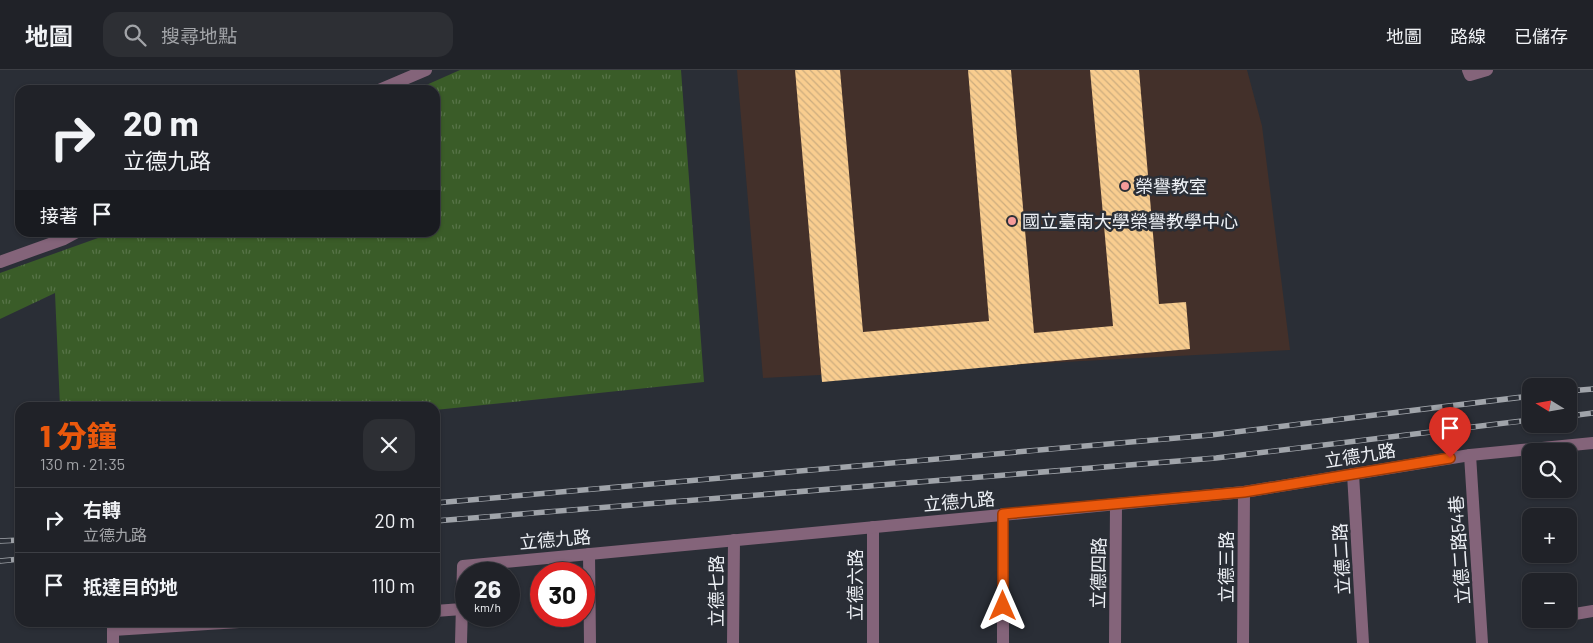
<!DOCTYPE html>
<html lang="zh-TW">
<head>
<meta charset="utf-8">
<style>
  :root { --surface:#202228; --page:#2d2f34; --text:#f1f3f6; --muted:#a2a4a8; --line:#3d3f45; --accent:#ea580c }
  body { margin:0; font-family:Barlow,"Noto Sans TC",sans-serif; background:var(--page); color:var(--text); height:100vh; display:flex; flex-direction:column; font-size:19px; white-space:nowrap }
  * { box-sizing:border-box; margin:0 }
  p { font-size:16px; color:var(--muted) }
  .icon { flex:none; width:28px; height:28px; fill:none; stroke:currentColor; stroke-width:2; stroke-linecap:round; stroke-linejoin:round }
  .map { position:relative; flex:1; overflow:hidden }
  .sheet { position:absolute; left:15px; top:332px; width:425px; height:225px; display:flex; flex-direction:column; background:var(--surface); border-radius:15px; box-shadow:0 1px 4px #0004,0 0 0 1px var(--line) }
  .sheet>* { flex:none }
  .guide { position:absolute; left:15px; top:15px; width:425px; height:152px; border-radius:15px; box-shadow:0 1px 4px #0004,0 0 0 1px var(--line); background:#202228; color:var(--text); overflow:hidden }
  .needle { width:32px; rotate:281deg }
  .controls { position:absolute; left:1522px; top:308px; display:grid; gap:10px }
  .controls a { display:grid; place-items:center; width:55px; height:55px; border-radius:10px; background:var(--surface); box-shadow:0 1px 4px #0004,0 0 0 1px var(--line); font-size:25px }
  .speed { position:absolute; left:455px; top:492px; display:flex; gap:10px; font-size:25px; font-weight:700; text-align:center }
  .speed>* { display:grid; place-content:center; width:65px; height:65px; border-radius:50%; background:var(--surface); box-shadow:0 1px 4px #0004,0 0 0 1px var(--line); line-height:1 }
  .speed small { font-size:12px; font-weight:400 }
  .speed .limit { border:8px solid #d22; background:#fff; color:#111 }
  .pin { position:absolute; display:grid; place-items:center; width:42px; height:42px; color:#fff; margin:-51px -21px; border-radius:50% 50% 50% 0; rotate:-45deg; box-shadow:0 0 5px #0007 }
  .pin .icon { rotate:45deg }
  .me { position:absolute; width:55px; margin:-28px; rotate:0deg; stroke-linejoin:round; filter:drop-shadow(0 0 4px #0008) }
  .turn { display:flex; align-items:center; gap:18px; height:105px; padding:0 25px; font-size:22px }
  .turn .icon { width:65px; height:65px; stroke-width:2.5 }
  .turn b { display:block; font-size:35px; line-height:42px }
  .then { display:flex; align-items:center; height:48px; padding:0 25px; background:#0003; gap:10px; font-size:19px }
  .round { display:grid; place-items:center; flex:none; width:52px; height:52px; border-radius:15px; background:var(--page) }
  .head { display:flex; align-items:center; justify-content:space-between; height:85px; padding:0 25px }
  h1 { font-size:30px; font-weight:800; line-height:38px; color:var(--accent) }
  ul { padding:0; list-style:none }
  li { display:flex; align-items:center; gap:15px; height:65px; padding:0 25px; border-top:1px solid var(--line) }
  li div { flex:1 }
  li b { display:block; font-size:19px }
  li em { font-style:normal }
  header { display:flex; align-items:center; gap:30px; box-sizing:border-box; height:70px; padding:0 25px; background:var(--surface); border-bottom:1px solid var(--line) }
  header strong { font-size:24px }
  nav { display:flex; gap:28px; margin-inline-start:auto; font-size:18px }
  .search { width:350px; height:45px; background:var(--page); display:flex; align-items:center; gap:12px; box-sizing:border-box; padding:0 18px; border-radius:15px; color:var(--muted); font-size:19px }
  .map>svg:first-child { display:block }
</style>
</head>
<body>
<header>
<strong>地圖</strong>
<div class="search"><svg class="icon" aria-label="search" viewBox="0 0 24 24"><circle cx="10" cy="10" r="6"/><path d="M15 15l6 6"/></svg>搜尋地點</div>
<nav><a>地圖</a><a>路線</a><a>已儲存</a></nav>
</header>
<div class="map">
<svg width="1593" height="573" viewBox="0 0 1593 573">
  <defs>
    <pattern id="grass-tufts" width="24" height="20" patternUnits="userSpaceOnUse" patternTransform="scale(1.25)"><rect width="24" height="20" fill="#3a5c28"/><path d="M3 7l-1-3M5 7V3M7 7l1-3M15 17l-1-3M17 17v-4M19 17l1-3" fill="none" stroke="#577448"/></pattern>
    <pattern id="building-back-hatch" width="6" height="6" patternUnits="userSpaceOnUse" patternTransform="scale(1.25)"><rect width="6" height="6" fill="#f9cd8f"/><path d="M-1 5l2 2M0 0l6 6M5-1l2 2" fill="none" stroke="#ccac7e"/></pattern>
  </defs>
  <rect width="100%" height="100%" fill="#2a2e36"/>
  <path fill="#43302a" d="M737 0H1247L1262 56 1290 280 763 308Z"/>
  <path fill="url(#grass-tufts)" d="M460 0H681L704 312 435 340V338H171L170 331 60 337 55 223 0 249V203L112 163 435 162V20H415Z"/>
  <path fill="url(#building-back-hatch)" d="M795 0H840L863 262 989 251 968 0H1011L1034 263 1113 256 1090 0H1139L1159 234 1186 232 1190 279 822 312Z"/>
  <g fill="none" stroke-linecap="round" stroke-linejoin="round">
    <g stroke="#84647a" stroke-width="12">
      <path d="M1468 0 1470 5 1487 0"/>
      <path d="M1470 385 1482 573"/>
      <path d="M435 541 462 539"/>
      <path d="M1569 545 1593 541"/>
      <path d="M113 560 239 552"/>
    </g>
    <g stroke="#84647a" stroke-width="12">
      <path d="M379 20 426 0"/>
      <path d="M0 192 64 169 77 162"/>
      <path d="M1353 404 1363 573"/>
      <path d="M873 457V573"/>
      <path d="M589 484 590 573"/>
      <path d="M113 573V552"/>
      <path d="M461 573 463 496 1244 422 1470 385 1593 373"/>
      <path d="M733 573 734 470"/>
      <path d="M1003 573V444"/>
      <path d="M1115 573 1116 434"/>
      <path d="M1243 573 1244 422"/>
    </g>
    <defs>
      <g id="rail">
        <path d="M1569 321 1593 319"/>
        <path d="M1569 346 1593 343"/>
        <path d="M435 433 1211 365 1531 326"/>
        <path d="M435 451 1216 388 1531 350"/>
        <path d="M0 471 20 470"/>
        <path d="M0 491 20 489"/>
      </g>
    </defs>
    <use href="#rail" stroke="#a0a4aa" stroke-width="5.5"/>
    <use href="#rail" stroke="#2a2e36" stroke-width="4" stroke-dasharray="11" stroke-linecap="butt"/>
  </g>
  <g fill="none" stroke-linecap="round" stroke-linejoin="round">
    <defs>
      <path id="route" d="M1003 536V444L1244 422 1450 388"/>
    </defs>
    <use href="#route" stroke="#983908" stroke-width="12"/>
    <use href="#route" stroke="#ea580c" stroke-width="9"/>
  </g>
  <g fill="#f59b9a" stroke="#2a2e36" stroke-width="2">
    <circle cx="1125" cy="116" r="5"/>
    <circle cx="1012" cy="151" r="5"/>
  </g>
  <g text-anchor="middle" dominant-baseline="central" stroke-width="5" stroke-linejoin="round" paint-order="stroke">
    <g font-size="18" fill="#eef1f6" stroke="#2a2e36" text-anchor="start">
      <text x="1135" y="116">榮譽教室</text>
      <text x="1022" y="151">國立臺南大學榮譽教學中心</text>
    </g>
    <g font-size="18" fill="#eef1f6" stroke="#2a2e36">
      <text transform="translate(1360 385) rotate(-9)">立德九路</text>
      <text transform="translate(959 431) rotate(-5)">立德九路</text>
      <text transform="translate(555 469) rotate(-5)">立德九路</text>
      <text transform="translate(1459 480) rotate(-94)">立德二路54巷</text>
      <text transform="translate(1341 489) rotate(-93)">立德二路</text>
      <text transform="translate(1226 497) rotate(-90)">立德三路</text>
      <text transform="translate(1098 503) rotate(-89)">立德四路</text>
      <text transform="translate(855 515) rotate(-90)">立德六路</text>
      <text transform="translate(716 521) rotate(-90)">立德七路</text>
    </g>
  </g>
</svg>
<div class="controls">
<a><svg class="needle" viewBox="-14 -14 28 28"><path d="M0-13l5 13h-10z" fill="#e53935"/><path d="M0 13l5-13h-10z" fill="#a2a4a8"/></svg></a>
<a><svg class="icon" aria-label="search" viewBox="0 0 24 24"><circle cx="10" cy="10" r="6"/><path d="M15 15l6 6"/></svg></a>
<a>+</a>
<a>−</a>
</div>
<div class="speed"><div>26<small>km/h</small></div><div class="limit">30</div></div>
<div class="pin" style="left:1450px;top:388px;background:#d93025"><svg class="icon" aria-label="arrive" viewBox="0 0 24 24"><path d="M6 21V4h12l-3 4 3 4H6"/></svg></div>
<svg class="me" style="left:1003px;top:536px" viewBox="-20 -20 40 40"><path d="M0-17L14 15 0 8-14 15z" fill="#ea580c" stroke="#fff" stroke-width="4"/></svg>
<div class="guide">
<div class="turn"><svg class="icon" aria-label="right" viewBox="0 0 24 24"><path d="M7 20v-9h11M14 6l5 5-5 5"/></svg><div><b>20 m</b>立德九路</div></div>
<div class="then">接著<svg class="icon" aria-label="arrive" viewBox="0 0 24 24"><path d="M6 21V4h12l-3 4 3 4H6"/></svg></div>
</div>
<section class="sheet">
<div class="head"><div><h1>1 分鐘</h1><p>130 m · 21:35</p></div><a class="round"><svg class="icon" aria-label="close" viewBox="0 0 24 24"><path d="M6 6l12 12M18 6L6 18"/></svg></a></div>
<ul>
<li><svg class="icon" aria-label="right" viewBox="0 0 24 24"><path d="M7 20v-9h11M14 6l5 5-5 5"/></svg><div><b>右轉</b><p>立德九路</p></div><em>20 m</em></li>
<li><svg class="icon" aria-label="arrive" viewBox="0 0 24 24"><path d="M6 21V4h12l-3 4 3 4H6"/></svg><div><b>抵達目的地</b></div><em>110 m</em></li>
</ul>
</section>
</div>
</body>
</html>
